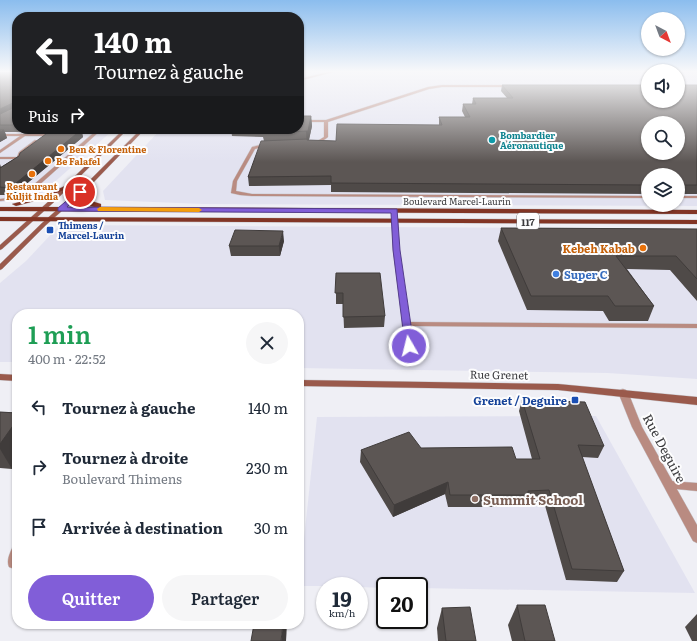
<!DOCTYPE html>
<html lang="fr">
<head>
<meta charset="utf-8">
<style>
  :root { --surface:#fff; --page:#f6f6f7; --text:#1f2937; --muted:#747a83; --accent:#815ed8 }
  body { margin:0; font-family:Literata,serif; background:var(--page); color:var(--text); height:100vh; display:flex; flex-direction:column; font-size:15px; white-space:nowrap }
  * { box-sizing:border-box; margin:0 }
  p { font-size:13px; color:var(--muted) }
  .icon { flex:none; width:22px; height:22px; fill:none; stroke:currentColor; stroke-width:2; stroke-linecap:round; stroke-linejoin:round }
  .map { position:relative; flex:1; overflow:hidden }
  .details { position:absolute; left:12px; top:309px; width:292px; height:320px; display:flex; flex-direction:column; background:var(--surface); border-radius:16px; box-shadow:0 1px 3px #0004 }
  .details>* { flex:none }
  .banner { position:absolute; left:12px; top:12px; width:292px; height:122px; border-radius:16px; box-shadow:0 1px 3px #0004; background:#202124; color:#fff; overflow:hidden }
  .needle { width:26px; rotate:139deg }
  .tools { position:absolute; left:641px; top:12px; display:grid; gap:8px }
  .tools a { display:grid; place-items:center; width:44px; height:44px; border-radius:50%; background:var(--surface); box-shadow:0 1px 3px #0004; font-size:20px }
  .speed { position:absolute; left:316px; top:577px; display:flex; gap:8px; font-size:20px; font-weight:700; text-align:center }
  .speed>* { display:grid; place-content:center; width:52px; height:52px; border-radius:50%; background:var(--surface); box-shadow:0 1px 3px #0004; line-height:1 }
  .speed small { font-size:10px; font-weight:400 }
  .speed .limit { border:2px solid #111; border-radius:6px; background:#fff; color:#111 }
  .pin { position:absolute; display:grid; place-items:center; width:34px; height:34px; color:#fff; margin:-17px; border:2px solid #fff; border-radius:50%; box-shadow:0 1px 4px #0007 }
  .me { position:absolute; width:44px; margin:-22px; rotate:352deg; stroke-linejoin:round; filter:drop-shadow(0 0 3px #0008) }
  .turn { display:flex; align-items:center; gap:14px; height:84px; padding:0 16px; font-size:18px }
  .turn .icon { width:52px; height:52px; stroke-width:2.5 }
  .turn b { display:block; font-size:28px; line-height:34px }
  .then { display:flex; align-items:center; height:38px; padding:0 16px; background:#0003; gap:8px; font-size:15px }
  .round { display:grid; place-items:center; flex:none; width:42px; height:42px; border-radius:21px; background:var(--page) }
  .head { display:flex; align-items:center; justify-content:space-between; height:68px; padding:0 16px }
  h1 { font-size:24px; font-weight:600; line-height:30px; color:#1e9e55 }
  .button { display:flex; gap:8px; margin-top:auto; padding:8px 16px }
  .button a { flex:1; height:46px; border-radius:24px; background:var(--accent); color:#fff; font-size:16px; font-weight:600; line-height:46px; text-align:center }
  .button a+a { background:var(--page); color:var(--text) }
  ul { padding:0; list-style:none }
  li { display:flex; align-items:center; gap:12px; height:60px; padding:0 16px }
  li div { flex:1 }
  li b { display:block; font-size:15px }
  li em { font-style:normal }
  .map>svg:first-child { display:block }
</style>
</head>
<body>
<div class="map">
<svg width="697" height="641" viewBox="0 0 697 641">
  <rect width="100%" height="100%" fill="#efeff5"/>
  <g fill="#e2e2f0" fill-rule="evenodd">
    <path d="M316 72H648V101H678V72H697V206L203 204 105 200 103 191 161 129H299V76ZM648 123H678V153H648ZM648 175H678V205H648Z"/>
    <path d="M0 129 113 130 41 194 12 202H0Z"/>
    <path d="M65 225 697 229V379L608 373 299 368V314H17V362H0V283L26 261 57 228Z"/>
    <path d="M596 416 695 593 419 588V586H385V588L359 587V586H299L317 417Z"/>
  </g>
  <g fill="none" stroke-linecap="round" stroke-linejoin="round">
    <defs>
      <g id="lane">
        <path d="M329 72H333L299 81V79Z"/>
        <path d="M442 85H510L512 86 510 87H442L429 89 328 122V137C323 141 318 144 312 144V142L319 140 324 137V122H299V120H326L428 87Z"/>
        <path d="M98 129H102L78 151 102 152 104 153 103 154 75 153 28 195 17 199 0 201V199L16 197 24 193Z"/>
        <path d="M0 134H54L56 135 54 136H25L0 153V150L20 136H0Z"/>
        <path d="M35 140 38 141 22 153 21 161 18 164 14 163 17 159H0V157H17L19 152Z"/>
        <path d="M268 143 270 144 269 145 255 149 237 181 236 191 252 194 648 196V198L252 196 240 195 231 193 233 181 252 147Z"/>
        <rect x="678" y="196" width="19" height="2"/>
        <path d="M395 219 398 221 399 250 409 322 697 324V328L410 326 413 346 409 348H406L393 250 392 221Z"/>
        <path d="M669 481 697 483V491L666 488 664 485 666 482Z"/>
        <path d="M17 545V570L9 567C6 560 10 553 13 546Z"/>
      </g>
      <path id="street" d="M623 389 626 390 628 392 642 427 697 525V543L693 541 632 427 618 392 620 390Z"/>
      <g id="secondary">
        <path d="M124 129H128L53 203 2 249 0 250V245L49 201Z"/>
        <path d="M141 129H145L89 187 46 225 2 269 0 270V264L42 223 85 185Z"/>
        <path d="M0 374 17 375V381L0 380Z"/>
        <path d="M299 380 558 384 697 397V405L558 390 299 386Z"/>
      </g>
      <g id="primary">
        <path d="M87 184 90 186 85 199 101 204V207L697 210V214L0 211V207H94L82 205 77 200 84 186Z"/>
        <path d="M65 186 70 187 46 198 16 206 12 204 42 196Z"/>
        <path d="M0 217 697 220V224L0 221Z"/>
      </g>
    </defs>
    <use href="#lane" stroke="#cbcbd0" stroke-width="1"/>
    <use href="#street" stroke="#cbcbd0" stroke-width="1"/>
    <use href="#secondary" stroke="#cbcbd0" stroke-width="1"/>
    <use href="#primary" stroke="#cbcbd0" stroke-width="1"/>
    <use href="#lane" fill="#b98b81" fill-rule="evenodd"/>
    <use href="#street" fill="#b98b81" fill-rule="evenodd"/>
    <use href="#secondary" fill="#9a5a4c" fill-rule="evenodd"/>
    <use href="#primary" fill="#823525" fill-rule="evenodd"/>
  </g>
  <g fill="#4f4a48">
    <path d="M0 72H17V129H93L89 132H82L83 137 13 195H0V164L1 167 19 156 49 132H5L7 138 0 142Z"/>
    <path d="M502 85H697V194H678V175H648V194L331 192V185L249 186 248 177 264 141 263 137 232 136 231 129H299L311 116 312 126 309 140 336 141 439 125V117H465L462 111 463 104H472L473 98H507L501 91Z"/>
    <path d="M501 228 697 229V301L670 270 627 269 654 306 648 321H609L603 311 527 310 498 241Z"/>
    <path d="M284 241 280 256H231L229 246Z"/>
    <path d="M336 273 385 316 384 327 344 328 343 304H336Z"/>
    <path d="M522 400 604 446 598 458 582 457 624 571 617 582 566 580 544 502H525L524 507H448L445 494 393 517 360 462 361 450 421 448 516 459H532L519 411Z"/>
    <path d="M0 412 17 413V461L12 469 0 468Z"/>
    <path d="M517 605 555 641H512L508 625Z"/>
    <path d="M442 608 476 641H438L437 628Z"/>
    <path d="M697 614V641H692L685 627Z"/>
  </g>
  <g fill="#403c3b">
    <path d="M15 102 17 108 0 117V109Z"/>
    <path d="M311 116 312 126 307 148 306 131Z"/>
    <path d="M88 129H93L89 132Z"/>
    <path d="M4 130 7 138 0 142V132Z"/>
    <path d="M81 130 83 137 13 195 10 188Z"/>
    <path d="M283 231 284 241 280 256 279 246Z"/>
    <path d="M17 420V461L12 469 0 449V444Z"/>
    <path d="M448 482 445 494 393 517 394 505Z"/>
    <path d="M283 624H287L286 641H281Z"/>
  </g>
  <g fill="#5c5654" stroke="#403c3b" fill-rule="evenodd">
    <path d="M0 72H17V125H0V114L15 107V102L0 109Z"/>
    <path d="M502 85H648V101H678V85H697V185H678V175H648V185L331 183V176L248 177 261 141 307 139V140L336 141 337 124 442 125 439 117H470L463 104H476L473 98H513ZM648 123H678V153H648Z"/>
    <path d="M299 116H311L308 131 263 133 265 129H299Z"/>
    <path d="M0 130H4L0 132Z"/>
    <path d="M81 130 10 188 0 187V168L19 156 20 153 50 131Z"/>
    <path d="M501 228 697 229V279L676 256H616L654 306H615L608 296H531Z"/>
    <path d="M235 230 283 231 279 246H229Z"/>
    <path d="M336 273H380L385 316 343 317V293H335Z"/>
    <path d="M522 400 585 402 604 446 578 445 624 571 572 569 549 490 528 491V495H450L448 482 394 505 361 450 409 432 421 448 512 447 516 459H540Z"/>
    <path d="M0 412 17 413V420L0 444Z"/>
    <path d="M517 605H545L555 641H525Z"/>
    <path d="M470 607 476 641H446L442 608Z"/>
    <path d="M254 624H283L281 641H251Z"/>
  </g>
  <linearGradient id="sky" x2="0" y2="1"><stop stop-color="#8bbdee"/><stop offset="0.44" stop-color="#f8f8fa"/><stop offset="1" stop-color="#f8f8fa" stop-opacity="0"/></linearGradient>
  <rect width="697" height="162" fill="url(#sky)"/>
  <path fill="#815ed8" stroke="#543d8c" d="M78 191 83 192 67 207 397 209 400 250 414 346 409 349 405 346 393 250 391 213 58 211V208Z"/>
  <path fill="#f59e0b" d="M100 207 199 208 202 210 199 212 98 211 97 209Z"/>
  <circle fill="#0f9aa8" stroke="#fdfdfe" stroke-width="1.5" cx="492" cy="140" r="4"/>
  <g fill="#e8710a" stroke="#fdfdfe" stroke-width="1.5">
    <circle cx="61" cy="149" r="4"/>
    <circle cx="48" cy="161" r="4"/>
    <circle cx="32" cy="174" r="4"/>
    <circle cx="643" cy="248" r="4"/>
  </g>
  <g fill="#1a4fb4" stroke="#fdfdfe" stroke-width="1.5">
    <rect x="46" y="226" width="8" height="8" rx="2"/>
    <rect x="571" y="396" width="8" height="8" rx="2"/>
  </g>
  <circle fill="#3f7fe0" stroke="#fdfdfe" stroke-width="1.5" cx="556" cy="274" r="4"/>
  <circle fill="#8d6e63" stroke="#fdfdfe" stroke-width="1.5" cx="475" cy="499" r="4"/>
  <g text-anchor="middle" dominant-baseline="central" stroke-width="4" stroke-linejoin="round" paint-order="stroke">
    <g font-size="9" font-weight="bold" fill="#0d838f" stroke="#fdfdfe" text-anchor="start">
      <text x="500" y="135">Bombardier<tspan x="500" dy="10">Aéronautique</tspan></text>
    </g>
    <g font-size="9" font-weight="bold" fill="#c56008" stroke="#fdfdfe" text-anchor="start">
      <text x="69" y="149">Ben &amp; Florentine</text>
      <text x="56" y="161">Be Falafel</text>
      <text x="32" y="186" text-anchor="middle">Restaurant<tspan x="32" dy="10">Kuljit India</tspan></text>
    </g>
    <g font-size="9" fill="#3b3b3e" stroke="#fdfdfe">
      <text x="457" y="201">Boulevard Marcel-Laurin</text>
    </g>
    <g font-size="9" font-weight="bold" fill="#164399" stroke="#fdfdfe" text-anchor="start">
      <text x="58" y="225">Thimens /<tspan x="58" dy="10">Marcel-Laurin</tspan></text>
    </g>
    <rect fill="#fdfdfe" stroke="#757578" stroke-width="1" x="517" y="213" width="22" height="16" rx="3"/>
    <g font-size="10" font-weight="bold" fill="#3b3b3e">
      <text x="528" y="221">117</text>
    </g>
    <g font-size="11" font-weight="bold" fill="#c56008" stroke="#fdfdfe" text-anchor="end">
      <text x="635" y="248">Kebeh Kabab</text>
    </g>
    <g font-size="11" font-weight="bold" fill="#366cbe" stroke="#fdfdfe" text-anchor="start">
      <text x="564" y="274">Super C</text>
    </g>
    <g font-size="11" fill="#3b3b3e" stroke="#fdfdfe">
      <text transform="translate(499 374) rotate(1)">Rue Grenet</text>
    </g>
    <g font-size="11" font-weight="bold" fill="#164399" stroke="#fdfdfe" text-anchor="end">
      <text x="567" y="400">Grenet / Deguire</text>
    </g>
    <g font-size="13" fill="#3b3b3e" stroke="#fdfdfe">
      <text transform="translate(665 448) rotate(62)">Rue Deguire</text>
    </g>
    <g font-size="13" font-weight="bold" fill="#785e54" stroke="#fdfdfe" text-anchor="start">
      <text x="483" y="499">Summit School</text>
    </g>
  </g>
</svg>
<div class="tools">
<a><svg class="needle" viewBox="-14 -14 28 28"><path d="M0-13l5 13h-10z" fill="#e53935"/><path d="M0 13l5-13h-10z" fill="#747a83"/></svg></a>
<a><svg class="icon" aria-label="sound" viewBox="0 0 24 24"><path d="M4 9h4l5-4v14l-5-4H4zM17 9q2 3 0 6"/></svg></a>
<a><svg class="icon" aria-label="search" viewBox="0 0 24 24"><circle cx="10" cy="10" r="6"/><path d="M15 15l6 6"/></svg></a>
<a><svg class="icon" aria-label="layers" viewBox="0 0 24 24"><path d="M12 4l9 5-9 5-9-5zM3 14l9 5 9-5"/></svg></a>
</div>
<div class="speed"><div>19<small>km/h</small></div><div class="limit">20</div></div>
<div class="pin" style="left:80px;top:192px;background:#d93025"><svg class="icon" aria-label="arrive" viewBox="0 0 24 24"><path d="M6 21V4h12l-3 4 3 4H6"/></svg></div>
<svg class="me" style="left:409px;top:346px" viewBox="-20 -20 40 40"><circle r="17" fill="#815ed8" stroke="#fff" stroke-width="3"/><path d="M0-11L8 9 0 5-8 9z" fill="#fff"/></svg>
<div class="banner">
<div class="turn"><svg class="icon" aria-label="left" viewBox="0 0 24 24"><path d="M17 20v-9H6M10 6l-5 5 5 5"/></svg><div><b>140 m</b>Tournez à gauche</div></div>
<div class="then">Puis<svg class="icon" aria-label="right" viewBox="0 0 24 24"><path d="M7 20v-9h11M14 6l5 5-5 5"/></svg></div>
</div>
<section class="details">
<div class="head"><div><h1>1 min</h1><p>400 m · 22:52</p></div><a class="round"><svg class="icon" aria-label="close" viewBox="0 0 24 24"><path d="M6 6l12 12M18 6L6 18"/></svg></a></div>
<ul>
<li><svg class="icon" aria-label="left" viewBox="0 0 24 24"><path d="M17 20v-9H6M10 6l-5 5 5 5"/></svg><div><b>Tournez à gauche</b></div><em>140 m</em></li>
<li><svg class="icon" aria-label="right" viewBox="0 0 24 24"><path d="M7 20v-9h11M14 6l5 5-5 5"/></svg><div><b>Tournez à droite</b><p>Boulevard Thimens</p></div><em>230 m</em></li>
<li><svg class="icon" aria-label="arrive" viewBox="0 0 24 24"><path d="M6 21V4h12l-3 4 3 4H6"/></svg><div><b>Arrivée à destination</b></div><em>30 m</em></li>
</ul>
<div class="button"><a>Quitter</a><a>Partager</a></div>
</section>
</div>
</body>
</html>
